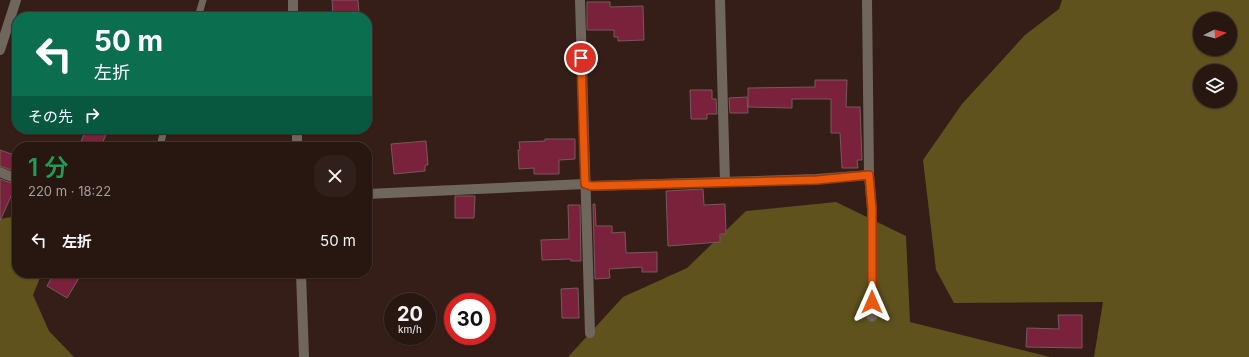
<!DOCTYPE html>
<html lang="ja">
<head>
<meta charset="utf-8">
<style>
  :root { --surface:#281611; --page:#301f1a; --text:#f1f3f6; --muted:#a59f9f; --line:#443531 }
  body { margin:0; font-family:Inter,"Noto Sans JP",sans-serif; background:var(--page); color:var(--text); height:100vh; display:flex; flex-direction:column; font-size:15px; white-space:nowrap }
  * { box-sizing:border-box; margin:0 }
  p { font-size:13px; color:var(--muted) }
  .icon { flex:none; width:22px; height:22px; fill:none; stroke:currentColor; stroke-width:2; stroke-linecap:round; stroke-linejoin:round }
  .map { position:relative; flex:1; overflow:hidden }
  .drawer { position:absolute; left:12px; top:142px; width:360px; height:136px; display:flex; flex-direction:column; background:var(--surface); border-radius:16px; box-shadow:0 1px 3px #0004,0 0 0 1px var(--line) }
  .drawer>* { flex:none }
  .guide { position:absolute; left:12px; top:12px; width:360px; height:122px; border-radius:16px; box-shadow:0 1px 3px #0004,0 0 0 1px var(--line); background:#0b6e4f; color:#fff; overflow:hidden }
  .needle { width:26px; rotate:84deg }
  .tools { position:absolute; left:1193px; top:12px; display:grid; gap:8px }
  .tools a { display:grid; place-items:center; width:44px; height:44px; border-radius:50%; background:var(--surface); box-shadow:0 1px 3px #0004,0 0 0 1px var(--line); font-size:20px }
  .speed { position:absolute; left:384px; top:293px; display:flex; gap:8px; font-size:20px; font-weight:700; text-align:center }
  .speed>* { display:grid; place-content:center; width:52px; height:52px; border-radius:50%; background:var(--surface); box-shadow:0 1px 3px #0004,0 0 0 1px var(--line); line-height:1 }
  .speed small { font-size:10px; font-weight:400 }
  .speed .limit { border:6px solid #d22; background:#fff; color:#111 }
  .pin { position:absolute; display:grid; place-items:center; width:34px; height:34px; color:#fff; margin:-17px; border:2px solid #fff; border-radius:50%; box-shadow:0 1px 4px #0007 }
  .me { position:absolute; width:44px; margin:-22px; rotate:0deg; stroke-linejoin:round; filter:drop-shadow(0 0 3px #0008) }
  .turn { display:flex; align-items:center; gap:14px; height:84px; padding:0 16px; font-size:18px }
  .turn .icon { width:52px; height:52px; stroke-width:2.5 }
  .turn b { display:block; font-size:28px; line-height:34px }
  .then { display:flex; align-items:center; height:38px; padding:0 16px; background:#0003; gap:8px; font-size:15px }
  .round { display:grid; place-items:center; flex:none; width:42px; height:42px; border-radius:16px; background:var(--page) }
  .head { display:flex; align-items:center; justify-content:space-between; height:68px; padding:0 16px }
  h1 { font-size:24px; font-weight:600; line-height:30px; color:#1e9e55 }
  ul { padding:0; list-style:none }
  li { display:flex; align-items:center; gap:12px; height:60px; padding:0 16px }
  li div { flex:1 }
  li b { display:block; font-size:15px }
  li em { font-style:normal }
  .map>svg:first-child { display:block }
</style>
</head>
<body>
<div class="map">
<svg width="1249" height="357" viewBox="0 0 1249 357">
  <rect width="100%" height="100%" fill="#351e17"/>
  <g fill="#5f521d" fill-rule="evenodd">
    <path d="M1062 0H1249V357H1094L1103 302 954 303 936 270 923 160 962 104 1025 35 1059 9ZM1200 19H1230V49H1200ZM1200 71H1230V101H1200Z"/>
    <path d="M836 202 906 236 910 322 1050 357H568L623 297 687 268 746 211Z"/>
    <path d="M17 216V273H42L33 295 49 331 74 357H0V219Z"/>
  </g>
  <g fill="#7a223b" stroke="#76595e">
    <path d="M332 0H358L359 13 333 14Z"/>
    <path d="M587 2H610V7L643 6 644 40 618 41V37H614V30H587Z"/>
    <path d="M815 80H847L846 107H860L862 160H857L858 168H842L840 133H831V99H792V108L748 107V88L815 87Z"/>
    <path d="M690 90H712V99H716L717 114H707V119H691Z"/>
    <path d="M747 97 748 113H730L729 98Z"/>
    <path d="M86 129H108L101 147H79Z"/>
    <path d="M545 139H575V159L559 160V174H534V168L519 169 518 150H520L519 142 545 141Z"/>
    <path d="M426 141 428 165H425V171L394 174 391 144Z"/>
    <path d="M0 150 17 156V172L0 166Z"/>
    <path d="M0 179 16 185 0 221Z"/>
    <path d="M703 189 704 205 725 204 726 234H720V242L668 246 666 191Z"/>
    <path d="M455 196H475L474 218H455Z"/>
    <path d="M593 204H595L596 226H612V233L625 232 626 253 657 252V272H642V267L609 269 610 278 595 279Z"/>
    <path d="M568 205H580L581 261H571V259L542 260 541 240 569 239Z"/>
    <path d="M54 273H82L67 298 47 286Z"/>
    <path d="M578 288 579 318H562L561 289Z"/>
    <path d="M1058 315H1082V348L1026 347 1027 328 1059 329Z"/>
  </g>
  <g fill="none" stroke-linecap="round" stroke-linejoin="round">
    <g stroke="#6f665d" stroke-width="7">
      <path d="M198 17 203 0"/>
      <path d="M160 147 164 129"/>
    </g>
    <g stroke="#6f665d" stroke-width="10">
      <path d="M293 0V17"/>
      <path d="M580 0 590 333"/>
      <path d="M720 0 725 182"/>
      <path d="M867 0 869 175 872 209V317"/>
      <path d="M0 50 16 0"/>
      <path d="M297 129V147"/>
      <path d="M0 172 17 179"/>
      <path d="M367 194 585 184 591 186 817 179 869 175"/>
      <path d="M301 273 304 357"/>
    </g>
  </g>
  <g fill="none" stroke-linecap="round" stroke-linejoin="round">
    <defs>
      <path id="route" d="M581 58 585 184 591 186 817 180 869 175 872 209V302"/>
    </defs>
    <use href="#route" stroke="#983908" stroke-width="10"/>
    <use href="#route" stroke="#ea580c" stroke-width="7"/>
  </g>
</svg>
<div class="tools">
<a><svg class="needle" viewBox="-14 -14 28 28"><path d="M0-13l5 13h-10z" fill="#e53935"/><path d="M0 13l5-13h-10z" fill="#a59f9f"/></svg></a>
<a><svg class="icon" aria-label="layers" viewBox="0 0 24 24"><path d="M12 4l9 5-9 5-9-5zM3 14l9 5 9-5"/></svg></a>
</div>
<div class="speed"><div>20<small>km/h</small></div><div class="limit">30</div></div>
<div class="pin" style="left:581px;top:58px;background:#d93025"><svg class="icon" aria-label="arrive" viewBox="0 0 24 24"><path d="M6 21V4h12l-3 4 3 4H6"/></svg></div>
<svg class="me" style="left:872px;top:302px" viewBox="-20 -20 40 40"><path d="M0-17L14 15 0 8-14 15z" fill="#ea580c" stroke="#fff" stroke-width="4"/></svg>
<div class="guide">
<div class="turn"><svg class="icon" aria-label="left" viewBox="0 0 24 24"><path d="M17 20v-9H6M10 6l-5 5 5 5"/></svg><div><b>50 m</b>左折</div></div>
<div class="then">その先<svg class="icon" aria-label="right" viewBox="0 0 24 24"><path d="M7 20v-9h11M14 6l5 5-5 5"/></svg></div>
</div>
<section class="drawer">
<div class="head"><div><h1>1 分</h1><p>220 m · 18:22</p></div><a class="round"><svg class="icon" aria-label="close" viewBox="0 0 24 24"><path d="M6 6l12 12M18 6L6 18"/></svg></a></div>
<ul>
<li><svg class="icon" aria-label="left" viewBox="0 0 24 24"><path d="M17 20v-9H6M10 6l-5 5 5 5"/></svg><div><b>左折</b></div><em>50 m</em></li>
</ul>
</section>
</div>
</body>
</html>
